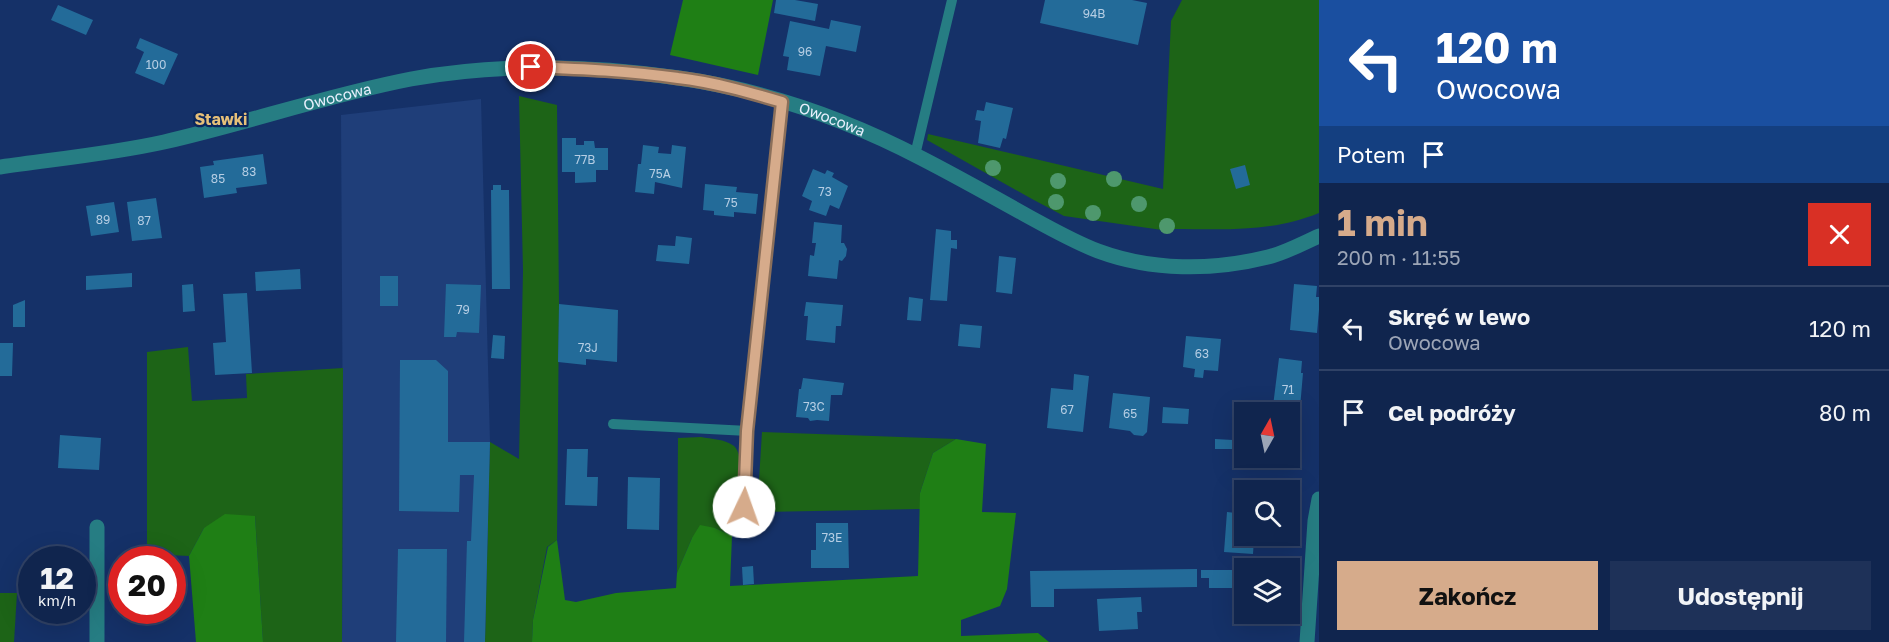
<!DOCTYPE html>
<html lang="pl">
<head>
<meta charset="utf-8">
<style>
  :root { --surface:#10254e; --page:#1e3158; --text:#f1f3f6; --muted:#9ca5b6; --line:#304266; --accent:#d6ab8b }
  body { margin:0; font-family:"Golos Text",sans-serif; background:var(--page); color:var(--text); height:100vh; display:flex; flex-direction:column; font-size:22px; white-space:nowrap }
  * { box-sizing:border-box; margin:0 }
  p { font-size:20px; color:var(--muted) }
  .icon { flex:none; width:33px; height:33px; fill:none; stroke:currentColor; stroke-width:2; stroke-linecap:round; stroke-linejoin:round }
  .map { position:relative; flex:1; overflow:hidden }
  .panel { display:flex; flex-direction:column; background:var(--surface); width:570px }
  .panel>* { flex:none }
  .top-card { background:#1a4fa0; color:#fff; overflow:hidden }
  .needle { width:39px; rotate:9deg }
  .tools { position:absolute; left:1234px; top:402px; display:grid; gap:12px }
  .tools a { display:grid; place-items:center; width:66px; height:66px; border-radius:0px; background:var(--surface); box-shadow:0 6px 24px #0002,0 0 0 2px var(--line); font-size:30px }
  .speed { position:absolute; left:18px; top:546px; display:flex; gap:12px; font-size:30px; font-weight:700; text-align:center }
  .speed>* { display:grid; place-content:center; width:78px; height:78px; border-radius:50%; background:var(--surface); box-shadow:0 6px 24px #0002,0 0 0 2px var(--line); line-height:1 }
  .speed small { font-size:15px; font-weight:400 }
  .speed .limit { border:9px solid #d22; background:#fff; color:#111 }
  .pin { position:absolute; display:grid; place-items:center; width:51px; height:51px; color:#fff; margin:-26px; border:3px solid #fff; border-radius:50%; box-shadow:0 2px 6px #0007 }
  .me { position:absolute; width:66px; margin:-33px; rotate:3deg; stroke-linejoin:round; filter:drop-shadow(0 0 4px #0008) }
  .turn { display:flex; align-items:center; gap:21px; height:126px; padding:0 18px; font-size:27px }
  .turn .icon { width:78px; height:78px; stroke-width:2.5 }
  .turn b { display:block; font-size:42px; line-height:51px }
  .then { display:flex; align-items:center; height:57px; padding:0 18px; background:#0003; gap:12px; font-size:22px }
  .round { display:grid; place-items:center; flex:none; width:63px; height:63px; border-radius:0px; background:var(--page) }
  .headline { display:flex; align-items:center; justify-content:space-between; height:102px; padding:0 18px }
  h1 { font-size:36px; font-weight:700; line-height:45px; color:var(--accent) }
  .primary-button { display:flex; gap:12px; margin-top:auto; padding:12px 18px }
  .primary-button a { flex:1; height:69px; border-radius:0px; background:var(--accent); color:#111; font-size:24px; font-weight:700; line-height:69px; text-align:center }
  .primary-button a+a { background:var(--page); color:var(--text) }
  ul { padding:0; list-style:none }
  li { display:flex; align-items:center; gap:18px; height:84px; padding:0 18px; border-top:2px solid var(--line) }
  li div { flex:1 }
  li b { display:block; font-size:22px }
  li em { font-style:normal }
  main { display:flex; flex:1; min-height:0 }
  .map>svg:first-child { display:block }
</style>
</head>
<body>
<main>
<div class="map">
<svg width="1319" height="642" viewBox="0 0 1319 642">
  <rect width="100%" height="100%" fill="#153168"/>
  <path fill="#1f3e79" d="M481 99 490 442 485 642H342L343 465 341 115Z"/>
  <g fill="#1d6417">
    <path d="M1182 0H1319V213C1269 233 1225 229 1172 229L1162 230 1064 216 1032 199 927 140 928 134 1163 189 1171 21Z"/>
    <path d="M519 96 557 105 559 304 557 540 547 547 533 620 532 642H485L490 442 519 459 523 271Z"/>
    <path d="M188 347 192 401 247 398 246 374 343 368 342 642H263L255 516 204 528 189 556 147 554V352Z"/>
    <path d="M762 432 956 439 933 453 920 493V509L757 512Z"/>
    <path d="M701 437C711 439 725 439 734 446 745 455 739 496 739 511L733 512 732 536 715 528 692 538 677 573 678 438Z"/>
    <path d="M0 593H17L14 642H0Z"/>
  </g>
  <g fill="#1f7f15">
    <path d="M683 0H773L758 75 670 55Z"/>
    <path d="M956 439 986 444 982 512 1016 513 1007 589 1000 606 961 620V636L1038 633 1049 642H532L533 620 548 547 557 540 565 600 576 602 616 593 676 588 677 573 692 538 700 525 715 528 732 536 730 586 918 576 920 493 933 453Z"/>
    <path d="M225 514 255 516 263 642H196L189 556 204 528Z"/>
  </g>
  <g fill="#236b99">
    <path d="M776 0H795L818 4 815 21 774 13Z"/>
    <path d="M1045 0H1132L1147 3 1138 45 1040 23Z"/>
    <path d="M58 5 93 20 86 35 51 20Z"/>
    <path d="M831 20 861 26 856 52 826 46 820 76 787 70 789 57 783 56 790 21 829 29Z"/>
    <path d="M140 38 178 54 164 85 135 73 144 52 136 48Z"/>
    <path d="M986 102 1013 108 1006 139 1003 138 1000 148 978 143 981 121 975 120 977 110 984 111Z"/>
    <path d="M562 138H576V145H584V141H594L595 148H608V170H596V182L575 183V172H562Z"/>
    <path d="M643 145 659 147 658 153 671 154 672 145 686 147 682 188 655 182 654 194 635 192 638 164H641Z"/>
    <path d="M263 154 267 184 236 188 237 193 204 198 200 167 214 165 213 161Z"/>
    <path d="M1245 165 1250 185 1236 189 1230 169Z"/>
    <path d="M813 169 825 174 827 170 834 173 832 177 848 186 839 209 830 205 826 216 809 210 812 201 802 196Z"/>
    <path d="M705 184 737 187 736 192 758 194 756 214 734 212V217L714 215V211L703 210Z"/>
    <path d="M493 185H501V190H509L510 289H492L491 190H493Z"/>
    <path d="M156 198 162 238 132 241 127 202Z"/>
    <path d="M114 202 119 232 91 236 86 206Z"/>
    <path d="M814 222 842 225 841 243H844L847 249 846 256 842 261 839 260 837 279 808 276 810 255 814 256 816 243H812Z"/>
    <path d="M936 229 951 231V240H957V249L951 248 947 301 930 300Z"/>
    <path d="M676 236 692 238 689 264 656 261 658 245 675 246Z"/>
    <path d="M999 256 1016 258 1012 294 996 292Z"/>
    <path d="M300 269 301 289 256 291 255 272Z"/>
    <path d="M132 273V287L86 290V276Z"/>
    <rect x="380" y="276" width="18" height="30"/>
    <path d="M193 284 195 311 183 312 182 285Z"/>
    <path d="M446 284 481 285 479 333 457 332 456 337H444Z"/>
    <path d="M1294 284 1317 286 1316 297H1319V310L1317 333 1290 330Z"/>
    <path d="M247 293 252 373 215 375 213 343 226 342 223 294Z"/>
    <path d="M909 297 923 299 921 321 907 320Z"/>
    <path d="M25 300V327H13V305Z"/>
    <path d="M806 302 843 305 841 326H836L835 343 806 340 808 316H804Z"/>
    <path d="M559 304 618 310 617 362 586 359V365L558 362Z"/>
    <path d="M960 324 982 326 980 348 958 346Z"/>
    <path d="M493 335 505 336 504 359 491 358Z"/>
    <path d="M1186 336 1221 339 1218 371 1204 370 1203 378 1194 377 1195 369 1183 367Z"/>
    <path d="M0 343H13L12 376H0Z"/>
    <path d="M1279 358 1302 361 1301 373H1303L1300 408 1273 406Z"/>
    <path d="M400 360H436L448 371V442H490L485 642H464L467 541H471L474 475H460L459 512 399 511Z"/>
    <path d="M1074 374 1089 376 1083 432 1047 428 1051 388 1073 390Z"/>
    <path d="M803 378 844 383 842 395H831L829 421 817 420 810 421 808 418 796 417 799 389H801Z"/>
    <path d="M1113 393 1150 397 1147 432 1143 436 1134 435 1130 431 1109 428Z"/>
    <path d="M1163 407 1189 409 1188 424 1162 423Z"/>
    <path d="M60 435 101 438 99 470 58 468Z"/>
    <path d="M1215 439 1233 440V449H1215Z"/>
    <path d="M567 449H588L587 477H598L597 506 565 505Z"/>
    <path d="M628 477 660 478 659 530 627 529Z"/>
    <path d="M1227 512 1245 514V536H1251V539H1254L1253 554 1224 552Z"/>
    <path d="M816 523H848L849 568H811V550H816Z"/>
    <path d="M398 549H447L446 642H396Z"/>
    <path d="M753 566 754 584 743 585 742 567Z"/>
    <path d="M1197 569V587L1054 589V607H1031L1030 571Z"/>
    <path d="M1201 570H1245V588H1209V578H1201Z"/>
    <path d="M1141 597 1142 612H1137L1138 629 1099 631 1097 599Z"/>
  </g>
  <g fill="none" stroke-linecap="round" stroke-linejoin="round">
    <g stroke="#267d83" stroke-width="10">
      <path d="M915 155 952 0"/>
      <path d="M613 424 748 431"/>
      <path d="M744 507 748 431 782 102"/>
    </g>
    <g stroke="#267d83" stroke-width="15">
      <path id="s1" d="M0 167C55 159 110 154 164 142 247 123 328 95 411 79 500 63 590 65 679 78 763 90 846 119 921 158 956 176 990 195 1024 214 1048 227 1072 241 1098 251 1152 271 1212 271 1268 257 1285 253 1303 243 1319 236"/>
      <path d="M97 642V527"/>
      <path d="M1307 642 1315 521 1319 499"/>
    </g>
  </g>
  <g fill="#4e986d">
    <circle cx="993" cy="168" r="8"/>
    <circle cx="1114" cy="179" r="8"/>
    <circle cx="1058" cy="181" r="8"/>
    <circle cx="1056" cy="202" r="8"/>
    <circle cx="1139" cy="204" r="8"/>
    <circle cx="1093" cy="213" r="8"/>
    <circle cx="1167" cy="226" r="8"/>
  </g>
  <g fill="none" stroke-linecap="round" stroke-linejoin="round">
    <defs>
      <path id="route" d="M531 67C581 69 630 71 678 78 713 82 748 92 782 102L747 431 744 507"/>
    </defs>
    <use href="#route" stroke="#8b6f5a" stroke-width="15"/>
    <use href="#route" stroke="#d6ab8b" stroke-width="10"/>
  </g>
  <g text-anchor="middle" dominant-baseline="central" stroke-width="4.5" stroke-linejoin="round" paint-order="stroke">
    <g font-size="12" fill="#b6cee4">
      <text x="1094" y="13">94B</text>
      <text x="805" y="51">96</text>
      <text x="156" y="64">100</text>
      <text x="585" y="159">77B</text>
      <text x="249" y="171">83</text>
      <text x="660" y="173">75A</text>
      <text x="218" y="178">85</text>
      <text x="825" y="191">73</text>
      <text x="731" y="202">75</text>
      <text x="103" y="219">89</text>
      <text x="144" y="220">87</text>
      <text x="463" y="309">79</text>
      <text x="588" y="347">73J</text>
      <text x="1202" y="353">63</text>
      <text x="1288" y="389">71</text>
      <text x="814" y="406">73C</text>
      <text x="1067" y="409">67</text>
      <text x="1130" y="413">65</text>
      <text x="832" y="537">73E</text>
    </g>
    <g font-size="15" fill="#e7effd" stroke="#0b265c">
      <text stroke="none"><textPath href="#s1" startOffset="345">Owocowa</textPath></text>
      <text stroke="none"><textPath href="#s1" startOffset="849">Owocowa</textPath></text>
    </g>
    <g font-size="16" font-weight="bold" fill="#e7c079" stroke="#0b265c">
      <text x="221" y="119">Stawki</text>
    </g>
  </g>
</svg>
<div class="tools">
<a><svg class="needle" viewBox="-14 -14 28 28"><path d="M0-13l5 13h-10z" fill="#e53935"/><path d="M0 13l5-13h-10z" fill="#9ca5b6"/></svg></a>
<a><svg class="icon" aria-label="search" viewBox="0 0 24 24"><circle cx="10" cy="10" r="6"/><path d="M15 15l6 6"/></svg></a>
<a><svg class="icon" aria-label="layers" viewBox="0 0 24 24"><path d="M12 4l9 5-9 5-9-5zM3 14l9 5 9-5"/></svg></a>
</div>
<div class="speed"><div>12<small>km/h</small></div><div class="limit">20</div></div>
<div class="pin" style="left:531px;top:67px;background:#d93025"><svg class="icon" aria-label="arrive" viewBox="0 0 24 24"><path d="M6 21V4h12l-3 4 3 4H6"/></svg></div>
<svg class="me" style="left:744px;top:507px" viewBox="-20 -20 40 40"><circle r="19" fill="#fff"/><path d="M0-13L10 11 0 6-10 11z" fill="#d6ab8b"/></svg>
</div>
<section class="panel">
<div class="top-card">
<div class="turn"><svg class="icon" aria-label="left" viewBox="0 0 24 24"><path d="M17 20v-9H6M10 6l-5 5 5 5"/></svg><div><b>120 m</b>Owocowa</div></div>
<div class="then">Potem<svg class="icon" aria-label="arrive" viewBox="0 0 24 24"><path d="M6 21V4h12l-3 4 3 4H6"/></svg></div>
</div>
<div class="headline"><div><h1>1 min</h1><p>200 m · 11:55</p></div><a class="round" style="background:#d93025;color:#fff"><svg class="icon" aria-label="close" viewBox="0 0 24 24"><path d="M6 6l12 12M18 6L6 18"/></svg></a></div>
<ul>
<li><svg class="icon" aria-label="left" viewBox="0 0 24 24"><path d="M17 20v-9H6M10 6l-5 5 5 5"/></svg><div><b>Skręć w lewo</b><p>Owocowa</p></div><em>120 m</em></li>
<li><svg class="icon" aria-label="arrive" viewBox="0 0 24 24"><path d="M6 21V4h12l-3 4 3 4H6"/></svg><div><b>Cel podróży</b></div><em>80 m</em></li>
</ul>
<div class="primary-button"><a>Zakończ</a><a>Udostępnij</a></div>
</section>
</main>
</body>
</html>
